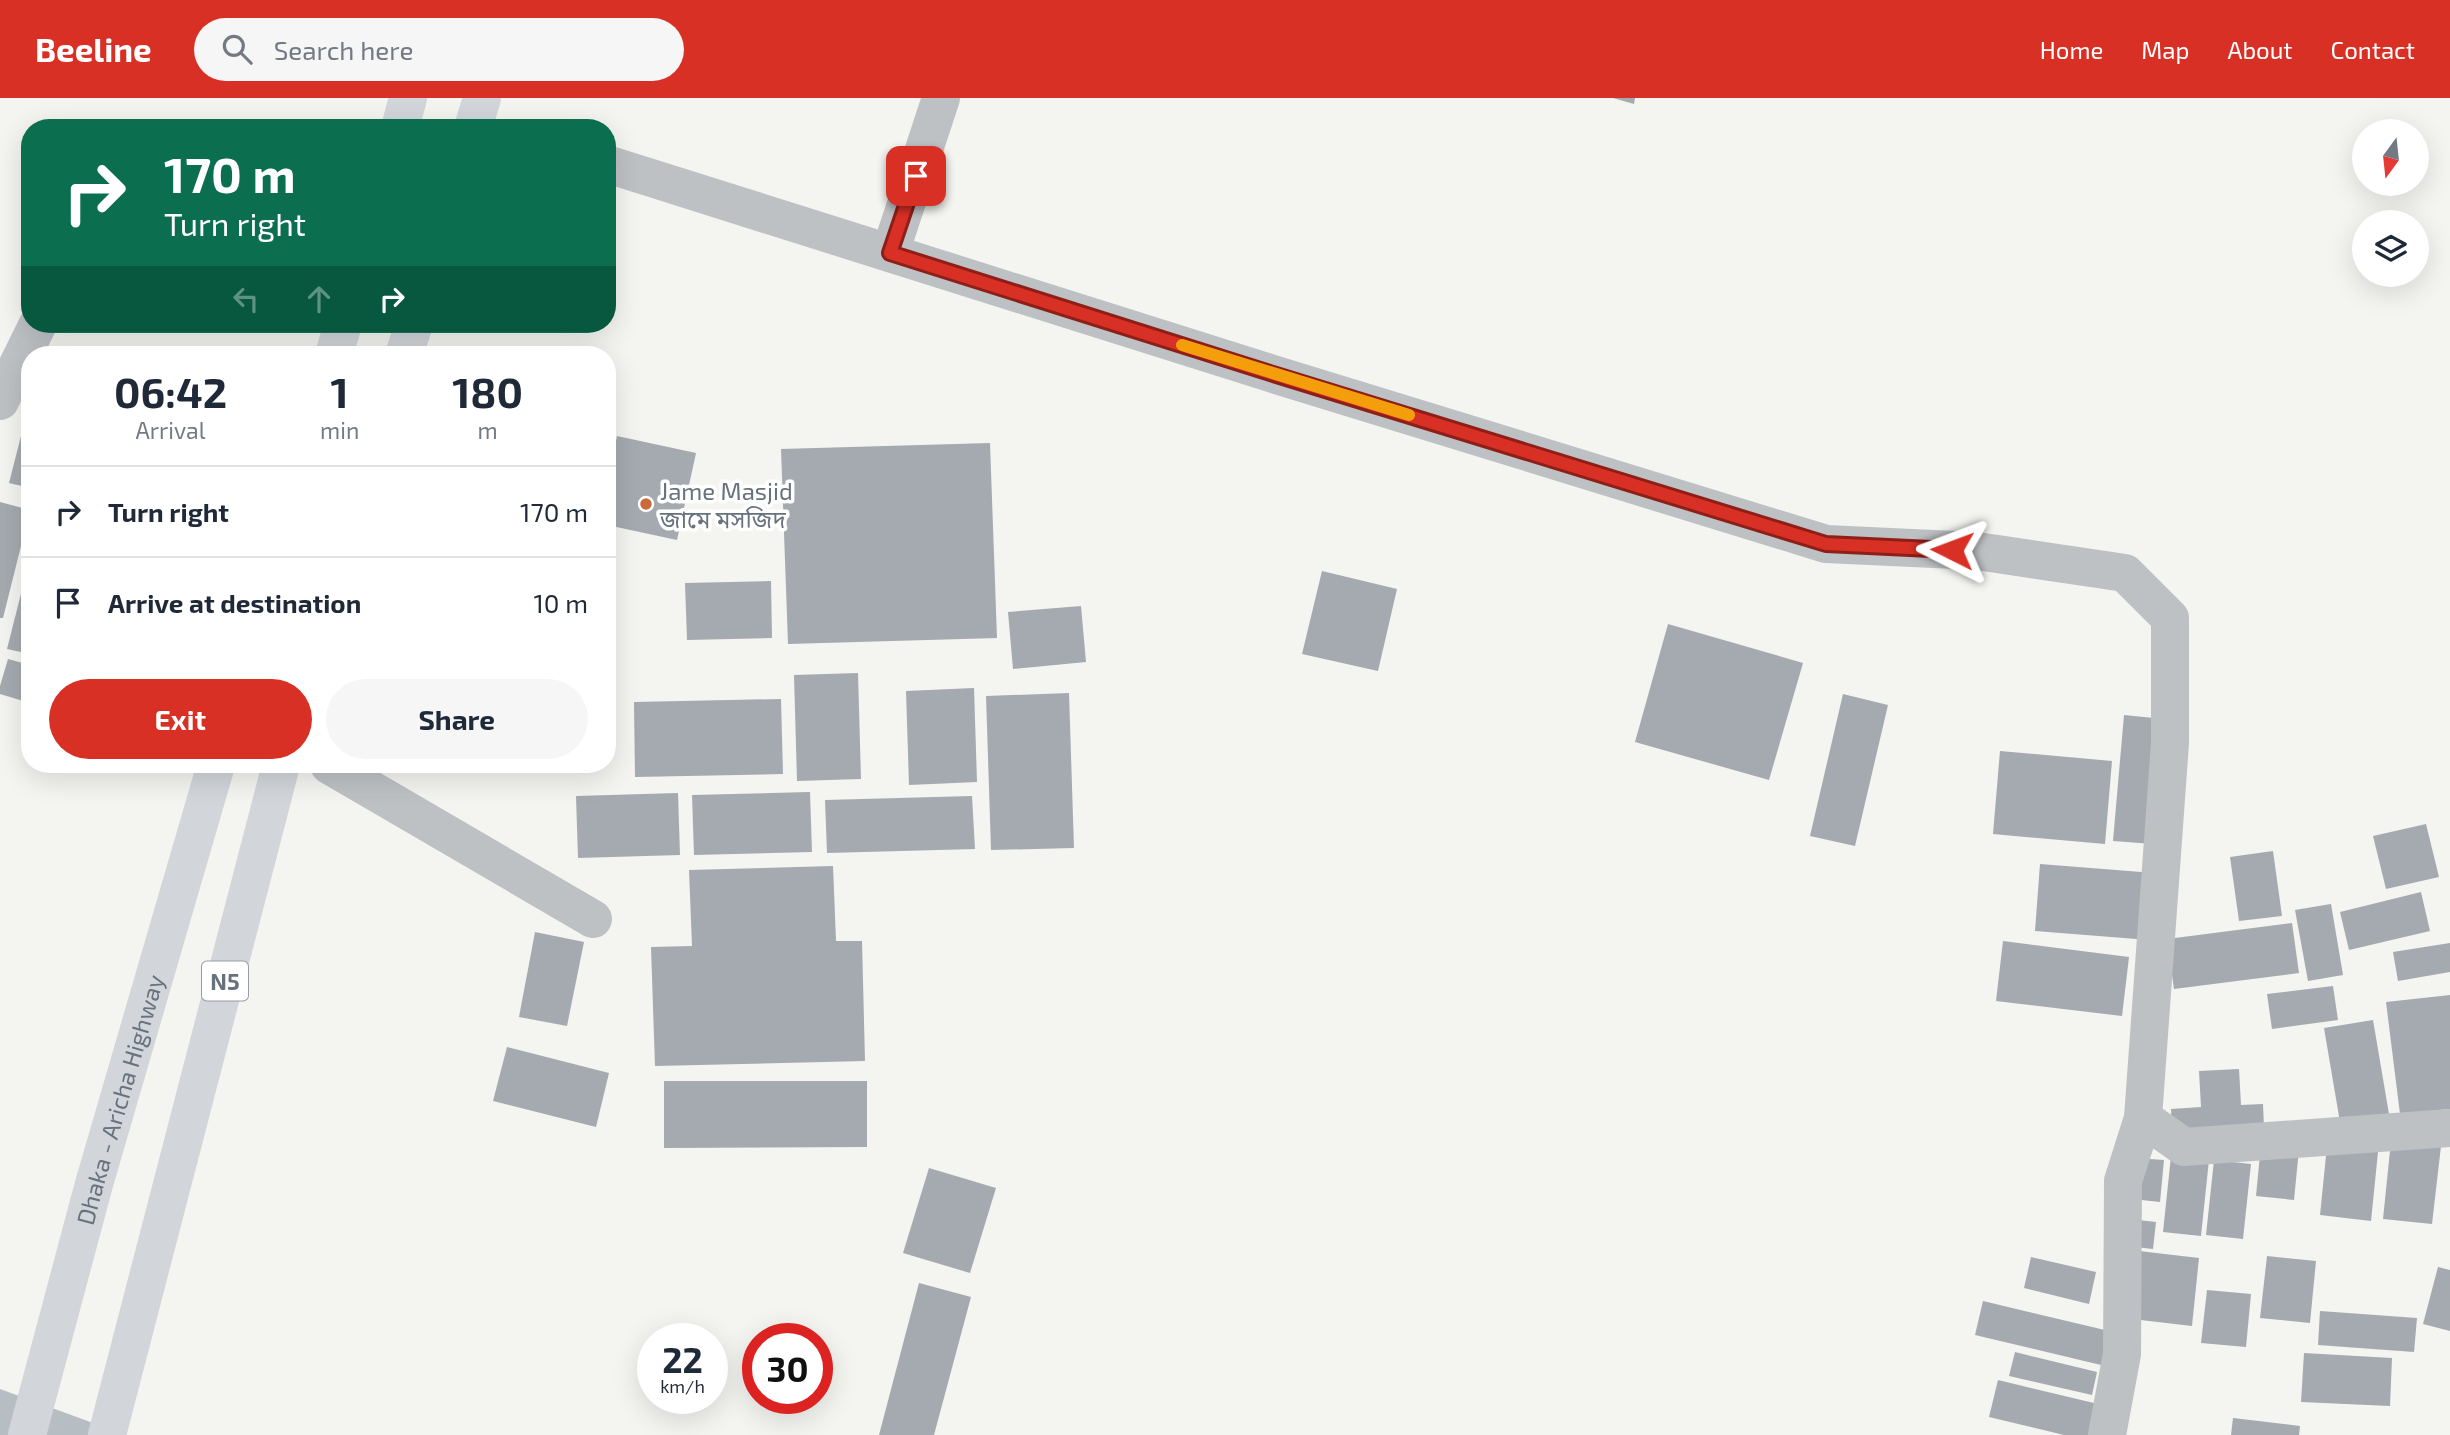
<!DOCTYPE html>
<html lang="en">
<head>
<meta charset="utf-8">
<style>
  :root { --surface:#fff; --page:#f6f6f7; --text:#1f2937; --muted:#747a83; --line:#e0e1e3; --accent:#d93025 }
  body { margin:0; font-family:"Exo 2","Noto Sans Bengali",sans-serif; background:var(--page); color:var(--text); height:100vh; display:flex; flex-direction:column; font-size:26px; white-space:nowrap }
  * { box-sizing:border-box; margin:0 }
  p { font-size:23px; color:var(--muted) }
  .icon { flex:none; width:38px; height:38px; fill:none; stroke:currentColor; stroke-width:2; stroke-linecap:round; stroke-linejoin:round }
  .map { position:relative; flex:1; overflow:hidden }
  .drawer { position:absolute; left:21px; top:248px; width:595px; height:427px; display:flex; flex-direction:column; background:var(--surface); border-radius:28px; box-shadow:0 7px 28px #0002 }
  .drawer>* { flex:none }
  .hud { position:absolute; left:21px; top:21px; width:595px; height:214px; border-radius:28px; box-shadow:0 7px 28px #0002; background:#0b6e4f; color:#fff; overflow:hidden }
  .needle { width:46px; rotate:195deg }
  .controls { position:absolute; left:2352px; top:21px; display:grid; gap:14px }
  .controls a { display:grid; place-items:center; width:77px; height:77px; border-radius:50%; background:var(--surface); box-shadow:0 7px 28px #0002; font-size:35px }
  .speed { position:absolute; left:637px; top:1225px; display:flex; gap:14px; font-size:35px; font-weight:700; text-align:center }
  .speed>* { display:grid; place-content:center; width:91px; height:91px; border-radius:50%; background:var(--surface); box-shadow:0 7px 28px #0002; line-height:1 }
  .speed small { font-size:18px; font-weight:400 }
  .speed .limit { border:10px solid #d22; background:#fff; color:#111 }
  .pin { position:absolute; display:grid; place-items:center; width:60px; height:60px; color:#fff; margin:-30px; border-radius:14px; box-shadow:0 4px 10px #0006 }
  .me { position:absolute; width:77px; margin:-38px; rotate:273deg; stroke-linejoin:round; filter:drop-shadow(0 0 5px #0008) }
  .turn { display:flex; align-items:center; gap:24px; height:147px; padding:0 28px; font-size:32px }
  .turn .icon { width:91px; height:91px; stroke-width:2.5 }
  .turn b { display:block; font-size:49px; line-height:60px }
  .lanes { display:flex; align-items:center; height:66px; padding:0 28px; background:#0003; justify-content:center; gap:35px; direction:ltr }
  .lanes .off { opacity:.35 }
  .eta { display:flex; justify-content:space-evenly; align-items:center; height:119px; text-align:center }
  .eta b { font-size:42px; font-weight:700; line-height:49px }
  .cta { display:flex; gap:14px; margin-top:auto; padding:14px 28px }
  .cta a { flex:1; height:80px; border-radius:42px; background:var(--accent); color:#fff; font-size:28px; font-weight:700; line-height:80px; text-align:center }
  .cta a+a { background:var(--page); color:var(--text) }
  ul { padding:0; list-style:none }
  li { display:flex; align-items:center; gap:21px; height:91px; padding:0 28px; border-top:2px solid var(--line) }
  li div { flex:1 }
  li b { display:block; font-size:26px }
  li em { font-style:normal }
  header { display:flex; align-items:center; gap:42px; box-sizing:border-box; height:98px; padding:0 35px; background:var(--accent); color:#fff }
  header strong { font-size:33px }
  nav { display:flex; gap:38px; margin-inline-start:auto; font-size:24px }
  .search { width:490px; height:63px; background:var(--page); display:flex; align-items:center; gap:18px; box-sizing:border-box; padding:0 24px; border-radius:38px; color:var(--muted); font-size:26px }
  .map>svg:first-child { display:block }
</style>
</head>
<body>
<header>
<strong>Beeline</strong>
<div class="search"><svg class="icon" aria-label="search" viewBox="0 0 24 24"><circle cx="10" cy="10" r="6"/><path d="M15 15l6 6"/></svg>Search here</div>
<nav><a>Home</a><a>Map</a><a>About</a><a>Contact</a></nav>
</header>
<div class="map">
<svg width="2450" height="1337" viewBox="0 0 2450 1337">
  <rect width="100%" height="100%" fill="#f4f4f1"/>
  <path fill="#b6bec3" d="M0 1291 126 1337H0Z"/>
  <g fill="#a4aaaf">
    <path d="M1613 0H1635L1634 6Z"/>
    <path d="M29 307H30V390L9 385Z"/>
    <path d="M617 338 696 355 677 442 607 427V384Z"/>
    <path d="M990 345 997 540 788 546 781 351Z"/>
    <path d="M0 404 30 412 3 520H0Z"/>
    <path d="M29 464H30V556L7 551Z"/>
    <path d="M1322 473 1397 491 1378 573 1302 556Z"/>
    <path d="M771 483 772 540 687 542 685 485Z"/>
    <path d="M1081 508 1086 564 1013 571 1008 514Z"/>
    <path d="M1668 526 1803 565 1769 682 1635 644Z"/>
    <path d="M8 561 30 567V605L0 596V588Z"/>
    <path d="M858 575 861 681 797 683 794 577Z"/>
    <path d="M974 590 977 684 909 687 906 593Z"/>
    <path d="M1069 595 1074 750 991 752 986 598Z"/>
    <path d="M1843 596 1888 607 1855 748 1810 738Z"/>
    <path d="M781 601 783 676 635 679 634 604Z"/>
    <path d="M2124 617 2164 621 2153 746 2113 743Z"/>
    <path d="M2000 653 2112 663 2105 746 1993 736Z"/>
    <path d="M810 694 812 754 694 757 692 697Z"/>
    <path d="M678 695 680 757 578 760 576 698Z"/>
    <path d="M972 698 975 751 827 755 825 702Z"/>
    <path d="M2426 726 2439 779 2386 791 2373 738Z"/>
    <path d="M2273 753 2282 818 2239 823 2230 759Z"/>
    <path d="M2040 766 2154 775 2149 842 2035 833Z"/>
    <path d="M833 768 836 843H862L865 963 655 968 651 849 692 848 689 772Z"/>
    <path d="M2421 794 2430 833 2349 852 2340 814Z"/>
    <path d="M2331 806 2343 877 2308 883 2295 812Z"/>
    <path d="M2292 825 2299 875 2174 891 2167 841Z"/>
    <path d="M535 834 584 844 567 928 519 919Z"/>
    <path d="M2003 843 2129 859 2122 918 1996 903Z"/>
    <path d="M2450 845V874L2398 883 2393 854Z"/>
    <path d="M2333 888 2338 922 2272 931 2267 896Z"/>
    <path d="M2450 897V1011L2400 1016 2386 904Z"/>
    <path d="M2373 922 2390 1022 2341 1030 2324 930Z"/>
    <path d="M507 949 609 975 596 1029 493 1003Z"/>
    <path d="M2239 971 2241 1007 2263 1006 2264 1030 2172 1036 2171 1011 2201 1009 2199 973Z"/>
    <path d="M664 983H867V1049L664 1050Z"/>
    <path d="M2391 1043 2441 1048 2432 1126 2383 1121Z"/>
    <path d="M2261 1046 2299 1051 2294 1102 2256 1098Z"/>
    <path d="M2327 1048 2378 1054 2371 1123 2320 1117Z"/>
    <path d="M2171 1058 2209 1062 2201 1138 2163 1134Z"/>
    <path d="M2136 1060 2164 1062 2160 1104 2132 1101Z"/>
    <path d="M2214 1062 2251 1066 2243 1141 2206 1137Z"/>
    <path d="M929 1070 996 1090 970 1175 903 1155Z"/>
    <path d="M2129 1121 2156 1124 2153 1151 2126 1148Z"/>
    <path d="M2139 1153 2199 1160 2192 1228 2132 1221Z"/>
    <path d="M2267 1158 2316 1163 2310 1225 2260 1220Z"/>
    <path d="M2031 1159 2096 1174 2089 1206 2024 1190Z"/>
    <path d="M2438 1169 2450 1172V1233L2423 1226Z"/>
    <path d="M919 1185 971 1199 934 1337H879Z"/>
    <path d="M2207 1192 2251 1196 2246 1249 2201 1245Z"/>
    <path d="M1983 1203 2109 1233 2101 1267 1975 1237Z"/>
    <path d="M2320 1213 2417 1220 2414 1254 2318 1247Z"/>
    <path d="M2015 1254 2097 1274 2092 1297 2009 1278Z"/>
    <path d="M2304 1255 2392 1260 2390 1308 2301 1304Z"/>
    <path d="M1998 1282 2098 1306 2091 1337H2064L1989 1319Z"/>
    <path d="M2233 1320 2300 1328 2299 1337H2231Z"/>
  </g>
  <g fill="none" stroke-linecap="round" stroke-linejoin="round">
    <g stroke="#bec1c4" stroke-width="38">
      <path d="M607 66 1270 275 1826 446 1977 453 2125 475 2170 520V645L2143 1020 2184 1049 2450 1030"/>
      <path d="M890 155 941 0"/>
      <path d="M0 303 38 226"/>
      <path d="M329 667 593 821"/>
      <path d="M2107 1337 2122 1256 2123 1083 2143 1020"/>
    </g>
    <g stroke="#d2d5d9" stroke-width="38">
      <path d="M400 30 408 0"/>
      <path d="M473 30 482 0"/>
      <path d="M334 257 343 226"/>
      <path d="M404 257 414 226"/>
      <path id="s1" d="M27 1337 94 1086 216 667"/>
      <path d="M107 1337 281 667"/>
    </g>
  </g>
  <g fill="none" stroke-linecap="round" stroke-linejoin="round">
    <defs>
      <path id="route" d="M916 78 890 155 1270 275 1826 446 1952 452"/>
    </defs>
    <use href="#route" stroke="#8d1f18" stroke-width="18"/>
    <use href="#route" stroke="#d93025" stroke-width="12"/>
    <path stroke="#f59e0b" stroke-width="12" d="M1182 247 1409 317"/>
  </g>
  <circle fill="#cb6b3b" stroke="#fff" stroke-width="2.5" cx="646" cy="406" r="7"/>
  <g text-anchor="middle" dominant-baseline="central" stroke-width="7" stroke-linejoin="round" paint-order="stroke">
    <rect fill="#fff" stroke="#959ca5" stroke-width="2" x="202" y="863.5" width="46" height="39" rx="5"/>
    <g font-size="23" font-weight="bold" fill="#67727e">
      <text x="225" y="883">N5</text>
    </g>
    <g font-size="24" fill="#67727e" stroke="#fff" text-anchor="start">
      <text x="660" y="392">Jame Masjid<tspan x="660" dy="28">জামে মসজিদ</tspan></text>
    </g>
    <g font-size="24" fill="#67727e" stroke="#fff">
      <text stroke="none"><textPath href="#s1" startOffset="348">Dhaka - Aricha Highway</textPath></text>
    </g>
  </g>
</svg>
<div class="controls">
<a><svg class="needle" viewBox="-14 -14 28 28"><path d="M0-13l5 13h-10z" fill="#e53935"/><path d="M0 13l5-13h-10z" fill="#747a83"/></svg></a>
<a><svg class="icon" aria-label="layers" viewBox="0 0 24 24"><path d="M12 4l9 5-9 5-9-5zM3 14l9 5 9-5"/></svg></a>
</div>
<div class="speed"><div>22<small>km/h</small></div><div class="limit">30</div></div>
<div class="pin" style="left:916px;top:78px;background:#d93025"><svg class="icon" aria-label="arrive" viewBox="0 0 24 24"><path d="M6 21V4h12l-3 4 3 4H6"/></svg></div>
<svg class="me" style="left:1952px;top:452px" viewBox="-20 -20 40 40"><path d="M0-17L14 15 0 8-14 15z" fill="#d93025" stroke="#fff" stroke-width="4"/></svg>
<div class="hud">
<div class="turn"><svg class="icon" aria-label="right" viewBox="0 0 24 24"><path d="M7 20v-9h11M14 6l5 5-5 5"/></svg><div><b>170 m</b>Turn right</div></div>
<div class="lanes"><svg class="icon off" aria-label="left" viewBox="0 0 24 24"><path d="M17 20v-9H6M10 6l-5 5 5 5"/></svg><svg class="icon off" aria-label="ahead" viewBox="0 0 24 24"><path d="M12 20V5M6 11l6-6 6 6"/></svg><svg class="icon" aria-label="right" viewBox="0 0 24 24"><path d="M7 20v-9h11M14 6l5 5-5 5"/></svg></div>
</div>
<section class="drawer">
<div class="eta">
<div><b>06:42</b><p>Arrival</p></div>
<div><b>1</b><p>min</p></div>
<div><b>180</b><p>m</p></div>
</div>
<ul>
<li><svg class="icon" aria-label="right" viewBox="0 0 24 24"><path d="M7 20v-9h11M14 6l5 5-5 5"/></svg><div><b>Turn right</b></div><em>170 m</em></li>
<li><svg class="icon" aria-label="arrive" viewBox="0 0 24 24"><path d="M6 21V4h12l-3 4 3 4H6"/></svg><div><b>Arrive at destination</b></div><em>10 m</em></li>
</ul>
<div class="cta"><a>Exit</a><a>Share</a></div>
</section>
</div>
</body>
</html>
